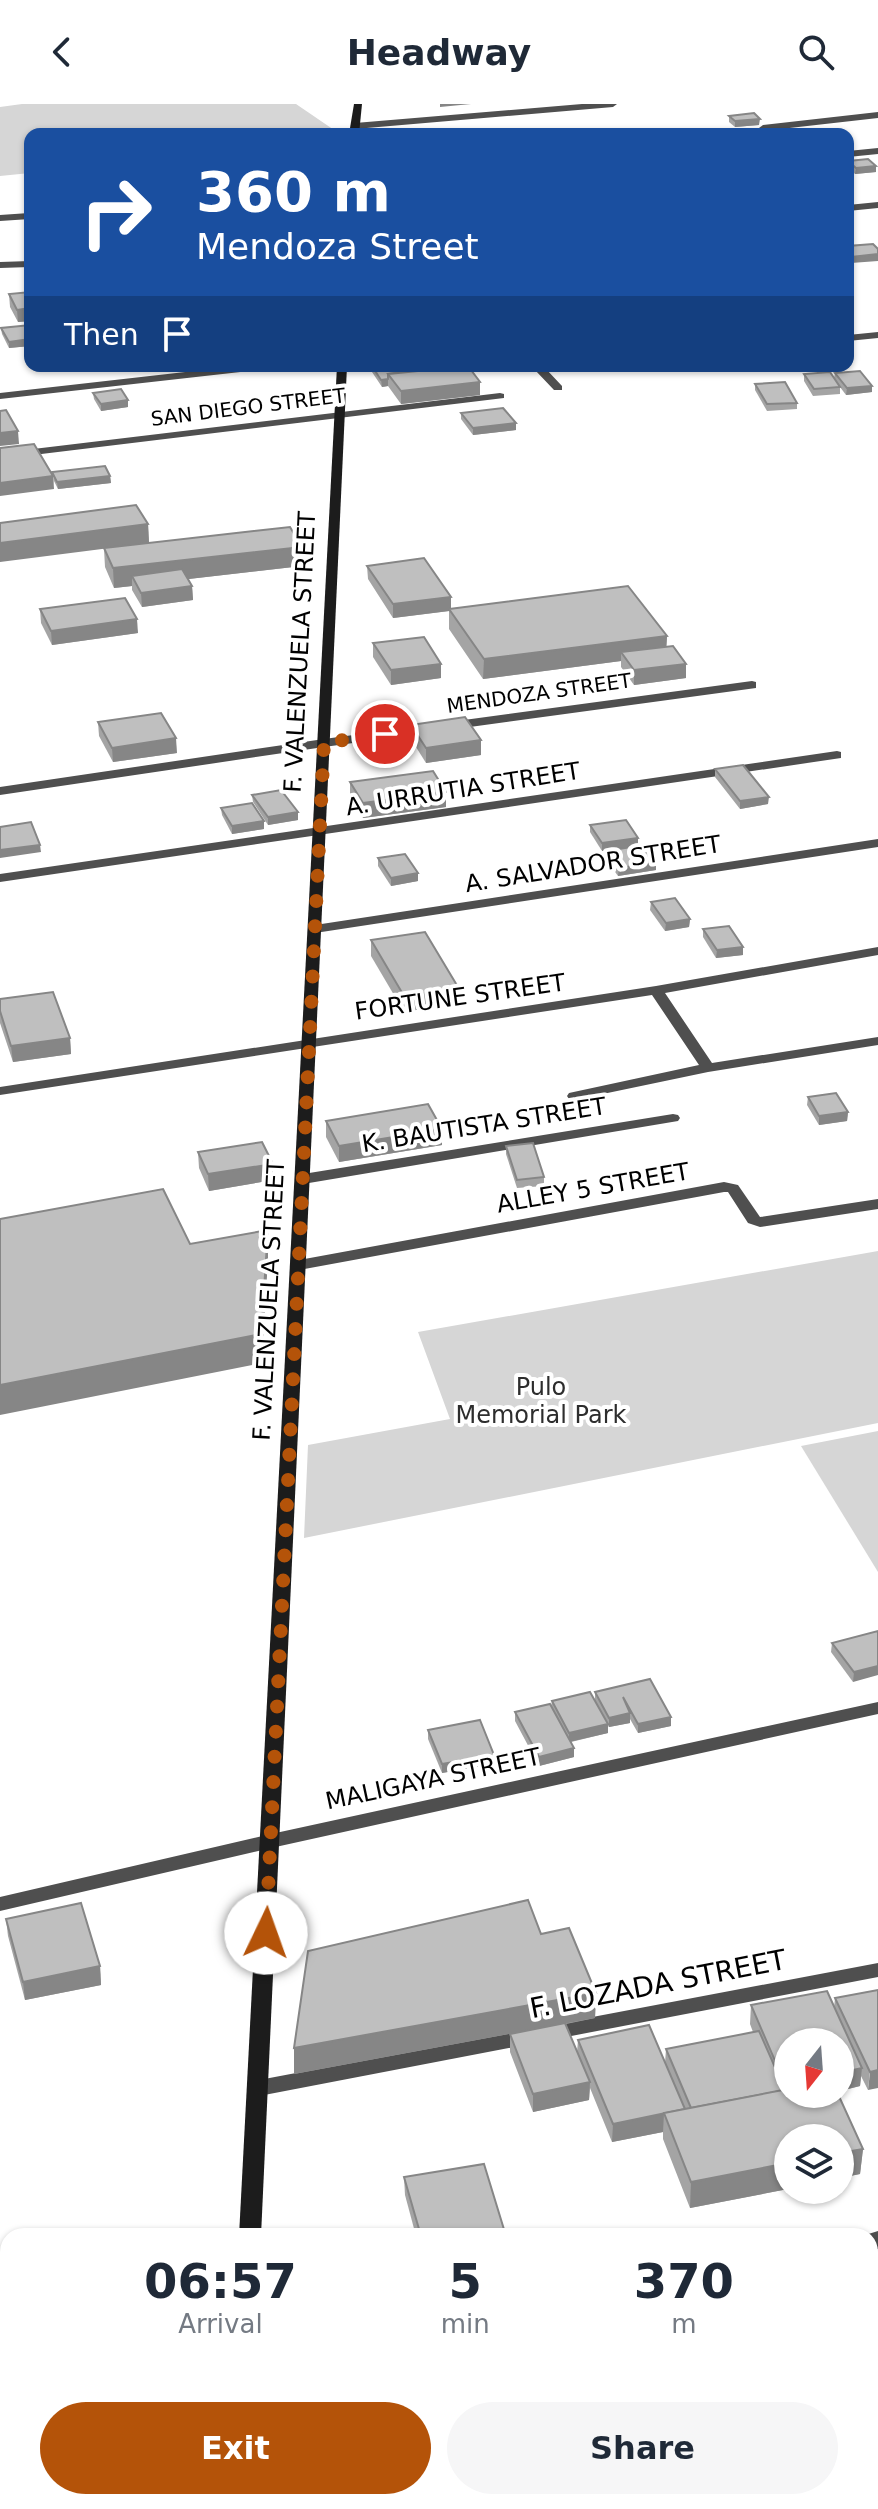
<!DOCTYPE html>
<html lang="en">
<head>
<meta charset="utf-8">
<style>
  :root { --surface:#fff; --page:#f6f6f7; --text:#1f2937; --muted:#747a83; --accent:#b45309 }
  body { margin:0; font-family:"DejaVu Sans",sans-serif; background:var(--page); color:var(--text); height:100vh; display:flex; flex-direction:column; font-size:30px; white-space:nowrap }
  * { box-sizing:border-box; margin:0 }
  p { font-size:26px; color:var(--muted) }
  .icon { flex:none; width:44px; height:44px; fill:none; stroke:currentColor; stroke-width:2; stroke-linecap:round; stroke-linejoin:round }
  .map { position:relative; flex:1; overflow:hidden }
  .panel { position:absolute; left:0px; top:2124px; width:878px; height:282px; display:flex; flex-direction:column; background:var(--surface); border-radius:24px 24px 0 0; box-shadow:0 2px 6px #0004 }
  .panel>* { flex:none }
  .top-card { position:absolute; left:24px; top:24px; width:830px; height:244px; border-radius:16px; box-shadow:0 2px 6px #0004; background:#1a4fa0; color:#fff; overflow:hidden }
  .needle { width:52px; rotate:197deg }
  .tools { position:absolute; left:774px; top:1924px; display:grid; gap:16px }
  .tools a { display:grid; place-items:center; width:80px; height:80px; border-radius:50%; background:var(--surface); box-shadow:0 2px 6px #0004; font-size:40px }
  .pin { position:absolute; display:grid; place-items:center; width:68px; height:68px; color:#fff; margin:-34px; border:4px solid #fff; border-radius:50%; box-shadow:0 2px 8px #0007 }
  .me { position:absolute; width:88px; margin:-44px; rotate:3deg; stroke-linejoin:round; filter:drop-shadow(0 0 6px #0008) }
  .turn { display:flex; align-items:center; gap:28px; height:168px; padding:0 40px; font-size:36px }
  .turn .icon { width:104px; height:104px; stroke-width:2.5 }
  .turn b { display:block; font-size:56px; line-height:68px }
  .then { display:flex; align-items:center; height:76px; padding:0 40px; background:#0003; gap:16px; font-size:30px }
  .eta { display:flex; justify-content:space-evenly; align-items:center; height:136px; text-align:center }
  .eta b { font-size:48px; font-weight:800; line-height:56px }
  .button { display:flex; gap:16px; margin-top:auto; padding:16px 40px }
  .button a { flex:1; height:92px; border-radius:48px; background:var(--accent); color:#fff; font-size:32px; font-weight:800; line-height:92px; text-align:center }
  .button a+a { background:var(--page); color:var(--text) }
  header { display:flex; justify-content:space-between; align-items:center; height:104px; padding:0 40px; background:var(--surface); font-size:36px; font-weight:800 }
  .map>svg:first-child { display:block }
</style>
</head>
<body>
<header><svg class="icon" aria-label="back" viewBox="0 0 24 24"><path d="M15 5l-7 7 7 7"/></svg>Headway<svg class="icon" aria-label="search" viewBox="0 0 24 24"><circle cx="10" cy="10" r="6"/><path d="M15 15l6 6"/></svg></header>
<div class="map">
<svg width="878" height="2405" viewBox="0 0 878 2405">
  <rect width="100%" height="100%" fill="#fff"/>
  <g fill="#d6d6d6">
    <path d="M22 0H296L340 30H30V69L0 72V3Z"/>
    <path d="M878 1147V1319L304 1434 308 1341 450 1315 418 1228Z"/>
    <path d="M878 1327V1468L801 1342Z"/>
  </g>
  <g fill="none" stroke-linecap="round" stroke-linejoin="round">
    <g fill="#4f4f4f" fill-rule="evenodd">
      <path d="M582 0H617L613 3 355 25 351 22 355 19Z"/>
      <path d="M878 8V14L763 27 759 24 763 21Z"/>
      <path d="M878 44V50L848 53V47Z"/>
      <path d="M878 98V104L848 107V101Z"/>
      <path d="M29 109 30 115 0 117V111Z"/>
      <path d="M30 157V163L0 164V158Z"/>
      <path d="M878 228V234L848 237V231Z"/>
      <path d="M238 262H271L266 265 0 295V289Z"/>
      <path d="M535 262H549L546 265 562 282V286H554L535 266Z"/>
      <path d="M500 289 504 290V294L0 355V349Z"/>
      <path d="M752 577 756 578V584L324 643 0 691V683L324 635Z"/>
      <path d="M837 647 841 648V654L0 778V770Z"/>
      <path d="M878 735V743L315 829 308 825 315 821Z"/>
      <path d="M878 843V851L665 889 712 959 878 933V941L708 968 574 996 569 995 567 992 569 989 699 961 652 891 0 991V983L656 882Z"/>
      <path d="M673 1010 678 1011 680 1014 678 1017 303 1080 295 1075 303 1070Z"/>
      <path d="M724 1078 738 1081 760 1113 878 1095V1105L760 1123 748 1119 728 1088H724L299 1166 291 1161 299 1156Z"/>
      <path d="M878 1598V1610L271 1744 0 1807V1793L271 1730Z"/>
      <path d="M878 1859V1873L259 1992 252 1990 249 1984 252 1978 259 1976Z"/>
      <path d="M878 2127V2145L870 2146V2132H862Z"/>
    </g>
    <g fill="#1c1c1c" fill-rule="evenodd">
      <path d="M354 0H362L359 30H349Z"/>
      <path d="M337 262H347L261 2132H239Z"/>
      <path d="M223 2398H247L246 2405H222Z"/>
    </g>
  </g>
  <g fill="#a4a4a4">
    <path d="M729 12 759 21 735 23 729 18Z"/>
    <path d="M848 57 876 68 855 70 848 63Z"/>
    <path d="M30 188V217L18 218 10 203 9 190Z"/>
    <path d="M30 221V242L9 244 2 230 1 224Z"/>
    <path d="M370 262H468L480 278V291L401 300 388 282 382 283 370 265Z"/>
    <path d="M835 269 872 288 846 291 840 283V290L813 292 804 277V270L834 274Z"/>
    <path d="M755 280 797 299V305L767 307 755 286Z"/>
    <path d="M93 289 128 296V303L101 307 94 295Z"/>
    <path d="M461 309 516 326 473 331 461 315Z"/>
    <path d="M53 370 110 372 111 379 58 385 54 377V385Z"/>
    <path d="M148 420 149 439 302 443V462L188 475 192 482 193 496 142 503 132 486V482L114 484 105 463 104 445Z"/>
    <path d="M367 462 451 505 667 532 666 543 686 560V574L634 581 621 563V557L483 575 449 525V507L393 514 368 475Z"/>
    <path d="M40 505 138 529 52 541 41 519Z"/>
    <path d="M373 539 441 574 391 581 373 553Z"/>
    <path d="M98 618 177 649 113 658 99 632Z"/>
    <path d="M411 621 481 636V651L426 659 411 635Z"/>
    <path d="M715 665 768 700 740 705 715 673Z"/>
    <path d="M350 678 446 703 363 714 350 693Z"/>
    <path d="M252 691 298 708V716L268 721 253 698Z"/>
    <path d="M221 704 264 725 232 730 222 711Z"/>
    <path d="M590 721 638 734V742L602 747 590 728Z"/>
    <path d="M606 747 656 766 618 772 606 755Z"/>
    <path d="M378 754 418 777 391 782 378 762Z"/>
    <path d="M651 798 690 815 689 823 665 827 650 806Z"/>
    <path d="M703 825 743 843V851L716 854 703 833Z"/>
    <path d="M371 836 458 883V899L404 908 371 852Z"/>
    <path d="M0 895 70 934 71 950 13 958 0 919Z"/>
    <path d="M808 993 848 1008 847 1017 819 1021 807 1001Z"/>
    <path d="M326 1017 442 1041 339 1058 326 1033Z"/>
    <path d="M506 1042 544 1073V1082L517 1084 506 1050Z"/>
    <path d="M198 1048 273 1060V1076L209 1087 199 1064Z"/>
    <path d="M878 1527 853 1578 831 1548 832 1539Z"/>
    <path d="M595 1588 671 1613V1622L638 1629 630 1615V1619L609 1623 608 1622V1629L571 1638 574 1653 539 1662 515 1617V1608L551 1602 552 1597H595Z"/>
    <path d="M428 1626 493 1660 442 1669 428 1635Z"/>
    <path d="M6 1815 100 1862 101 1881 25 1896 8 1832Z"/>
    <path d="M541 1830 596 1889 595 1914 566 1920 577 1948 578 1936 665 1959 666 1945 753 1928 750 1920 751 1901 834 1904 835 1894 878 1886 868 1986 861 1972 860 1982 840 1987V1938H788L863 2045 860 2070 840 2074V2034H788V2085L690 2104 663 2035V2028L612 2038 590 1984 589 1996 533 2008 510 1948V1930L514 1929 294 1970Z"/>
    <path d="M404 2073 506 2132H416L405 2091Z"/>
    <path d="M878 2310V2351L870 2332 871 2311Z"/>
  </g>
  <g fill="#868686">
    <path d="M440 0H471L440 3Z"/>
    <path d="M760 15 759 21 735 23V17Z"/>
    <path d="M876 62V68L855 70 856 64Z"/>
    <path d="M878 150V157L851 159V153Z"/>
    <path d="M30 204V217L18 218 17 206Z"/>
    <path d="M30 235V242L9 244V238Z"/>
    <path d="M437 262H461L415 277V264Z"/>
    <path d="M388 275V282L382 283 381 276Z"/>
    <path d="M480 278V291L401 300V287Z"/>
    <path d="M872 282V288L846 291 847 284Z"/>
    <path d="M128 296V303L101 307V300Z"/>
    <path d="M516 319V326L473 331V324Z"/>
    <path d="M18 327 19 340 0 342V329Z"/>
    <path d="M53 372 54 385 0 392V379Z"/>
    <path d="M110 372 111 379 58 385 57 378Z"/>
    <path d="M148 420 149 439 0 458V439Z"/>
    <path d="M302 443V462L137 481 132 472V482L114 484 113 464Z"/>
    <path d="M192 482 193 496 142 503 141 489Z"/>
    <path d="M451 493V507L449 505V507L393 514V500Z"/>
    <path d="M137 515 138 529 52 541 51 527Z"/>
    <path d="M667 532 666 552 621 548V557L483 575 484 555Z"/>
    <path d="M441 560V574L391 581V566Z"/>
    <path d="M686 560V574L634 581V566Z"/>
    <path d="M176 634 177 649 113 658 112 644Z"/>
    <path d="M481 636V651L426 659V644Z"/>
    <path d="M446 688V703L363 714V699Z"/>
    <path d="M769 693 768 700 740 705V697Z"/>
    <path d="M298 708V716L268 721V713Z"/>
    <path d="M264 717V725L232 730V722Z"/>
    <path d="M638 734V742L602 747V739Z"/>
    <path d="M40 741 41 748 0 754V746Z"/>
    <path d="M656 759V766L618 772 619 764Z"/>
    <path d="M418 769V777L391 782V774Z"/>
    <path d="M690 815 689 823 665 827 666 819Z"/>
    <path d="M743 843V851L716 854 717 846Z"/>
    <path d="M458 883V899L404 908V892Z"/>
    <path d="M70 934 71 950 13 958 11 942Z"/>
    <path d="M848 1008 847 1017 819 1021V1012Z"/>
    <path d="M442 1025V1041L339 1058V1042Z"/>
    <path d="M273 1060V1076L209 1087 208 1070Z"/>
    <path d="M268 1126V1154L262 1259 0 1311V1281Z"/>
    <path d="M878 1562V1571L853 1578 854 1568Z"/>
    <path d="M630 1609V1619L609 1623V1614Z"/>
    <path d="M671 1613V1622L638 1629V1620Z"/>
    <path d="M608 1620V1629L569 1638V1629Z"/>
    <path d="M574 1644V1653L539 1662V1653Z"/>
    <path d="M494 1651 493 1660 442 1669V1660Z"/>
    <path d="M100 1862 101 1881 25 1896 23 1878Z"/>
    <path d="M596 1889 595 1914 294 1970V1944Z"/>
    <path d="M862 1964 860 1982 840 1987V1969Z"/>
    <path d="M878 1966V1984L868 1986 870 1968Z"/>
    <path d="M590 1978 589 1996 533 2008V1990Z"/>
    <path d="M664 2009 663 2028 612 2038 613 2020Z"/>
    <path d="M863 2045 860 2070 840 2074V2049Z"/>
    <path d="M788 2059V2085L690 2104 691 2078Z"/>
    <path d="M874 2248 872 2267H870V2249Z"/>
  </g>
  <g fill="#bfbfbf" stroke="#868686" stroke-width="2">
    <path d="M754 9 760 15 735 17 729 12Z"/>
    <path d="M868 55 876 62 856 64 848 57Z"/>
    <path d="M873 140 878 145V150L851 153 848 149V142Z"/>
    <path d="M30 188V204L17 206 9 190Z"/>
    <path d="M30 221V235L9 238 1 224Z"/>
    <path d="M372 262H408L411 267 388 270V275L381 276Z"/>
    <path d="M414 262H437L415 264Z"/>
    <path d="M468 262 480 278 401 287 388 270Z"/>
    <path d="M860 267 872 282 847 284 835 269Z"/>
    <path d="M830 268 840 283 814 285 804 270Z"/>
    <path d="M785 278 797 299 767 300 755 280Z"/>
    <path d="M121 285 128 296 101 300 93 289Z"/>
    <path d="M503 304 516 319 473 324 461 309Z"/>
    <path d="M6 306 18 327 0 329V307Z"/>
    <path d="M34 340 53 372 0 379V344Z"/>
    <path d="M105 362 110 372 57 378 52 368Z"/>
    <path d="M136 401 148 420 0 439V419Z"/>
    <path d="M290 423 302 443 113 464 104 444Z"/>
    <path d="M424 454 451 493 393 500 367 462Z"/>
    <path d="M182 465 192 482 141 489 132 472Z"/>
    <path d="M628 482 667 532 484 555 449 505Z"/>
    <path d="M125 494 137 515 51 527 40 505Z"/>
    <path d="M424 533 441 560 391 566 373 539Z"/>
    <path d="M673 542 686 560 634 566 621 548Z"/>
    <path d="M161 609 176 634 112 644 98 618Z"/>
    <path d="M465 613 481 636 426 644 411 621Z"/>
    <path d="M743 661 769 693 740 697 715 665Z"/>
    <path d="M433 667 446 688 363 699 350 678Z"/>
    <path d="M281 686 298 708 268 713 252 691Z"/>
    <path d="M252 699 264 717 232 722 221 704Z"/>
    <path d="M626 716 638 734 602 739 590 721Z"/>
    <path d="M31 718 40 741 0 746V723Z"/>
    <path d="M644 741 656 759 619 764 606 747Z"/>
    <path d="M405 750 418 769 391 774 378 754Z"/>
    <path d="M675 794 690 815 666 819 651 798Z"/>
    <path d="M729 822 743 843 717 846 703 825Z"/>
    <path d="M425 828 458 883 404 892 371 836Z"/>
    <path d="M53 888 70 934 11 942 0 907V895Z"/>
    <path d="M836 989 848 1008 819 1012 808 993Z"/>
    <path d="M428 1000 442 1025 339 1042 326 1017Z"/>
    <path d="M262 1038 273 1060 208 1070 198 1048Z"/>
    <path d="M533 1039 544 1073 517 1076 506 1042Z"/>
    <path d="M163 1085 190 1140 268 1126 261 1230 0 1281V1115Z"/>
    <path d="M878 1527V1562L854 1568 832 1539Z"/>
    <path d="M650 1575 671 1613 638 1620 623 1593 630 1609 609 1614 595 1588Z"/>
    <path d="M590 1588 608 1620 569 1629 552 1597Z"/>
    <path d="M550 1600 574 1644 539 1653 515 1608Z"/>
    <path d="M480 1616 494 1651 442 1660 428 1626Z"/>
    <path d="M528 1796 541 1830 569 1824 596 1889 294 1944 308 1847Z"/>
    <path d="M81 1799 100 1862 23 1878 6 1815Z"/>
    <path d="M878 1886V1966L870 1968 835 1894Z"/>
    <path d="M827 1887 862 1964 840 1969V1938H788V1979L785 1980 751 1901Z"/>
    <path d="M565 1919 590 1978 533 1990 510 1930Z"/>
    <path d="M649 1921 685 2005 613 2020 578 1936Z"/>
    <path d="M759 1927 785 1986 691 2004 666 1945Z"/>
    <path d="M788 1985V1990H838L863 2045 840 2049V2034H788V2059L691 2078 664 2009Z"/>
    <path d="M484 2060 506 2132H421L404 2073Z"/>
    <path d="M870 2237 874 2248 870 2249Z"/>
    <path d="M878 2310V2328L871 2311Z"/>
  </g>
  <g fill="none" stroke-linecap="round" stroke-linejoin="round">
    <path stroke="#b45309" stroke-width="14" stroke-dasharray="0 25.2" d="M266 1829 324 639 385 630"/>
  </g>
  <g text-anchor="middle" dominant-baseline="central" stroke-width="8" stroke-linejoin="round" paint-order="stroke">
    <g font-size="20" fill="#000" stroke="#fff">
      <text transform="translate(248 303) rotate(-7)">SAN DIEGO STREET</text>
      <text transform="translate(539 589) rotate(-8)">MENDOZA STREET</text>
    </g>
    <g font-size="24" fill="#000" stroke="#fff">
      <text transform="translate(300 548) rotate(-87)">F. VALENZUELA STREET</text>
      <text transform="translate(463 685) rotate(-9)">A. URRUTIA STREET</text>
      <text transform="translate(593 760) rotate(-9)">A. SALVADOR STREET</text>
      <text transform="translate(460 893) rotate(-8)">FORTUNE STREET</text>
      <text transform="translate(484 1021) rotate(-9)">K. BAUTISTA STREET</text>
      <text transform="translate(593 1084) rotate(-10)">ALLEY 5 STREET</text>
      <text transform="translate(269 1196) rotate(-87)">F. VALENZUELA STREET</text>
      <text transform="translate(433 1675) rotate(-12)">MALIGAYA STREET</text>
    </g>
    <g font-size="24" fill="#2d2d2d" stroke="#fff">
      <text x="541" y="1283">Pulo<tspan x="541" dy="28">Memorial Park</tspan></text>
    </g>
    <g font-size="28" fill="#000" stroke="#fff">
      <text transform="translate(658 1880) rotate(-11)">F. LOZADA STREET</text>
    </g>
  </g>
</svg>
<div class="tools">
<a><svg class="needle" viewBox="-14 -14 28 28"><path d="M0-13l5 13h-10z" fill="#e53935"/><path d="M0 13l5-13h-10z" fill="#747a83"/></svg></a>
<a><svg class="icon" aria-label="layers" viewBox="0 0 24 24"><path d="M12 4l9 5-9 5-9-5zM3 14l9 5 9-5"/></svg></a>
</div>
<div class="pin" style="left:385px;top:630px;background:#d93025"><svg class="icon" aria-label="arrive" viewBox="0 0 24 24"><path d="M6 21V4h12l-3 4 3 4H6"/></svg></div>
<svg class="me" style="left:266px;top:1829px" viewBox="-20 -20 40 40"><circle r="19" fill="#fff"/><path d="M0-13L10 11 0 6-10 11z" fill="#b45309"/></svg>
<div class="top-card">
<div class="turn"><svg class="icon" aria-label="right" viewBox="0 0 24 24"><path d="M7 20v-9h11M14 6l5 5-5 5"/></svg><div><b>360 m</b>Mendoza Street</div></div>
<div class="then">Then<svg class="icon" aria-label="arrive" viewBox="0 0 24 24"><path d="M6 21V4h12l-3 4 3 4H6"/></svg></div>
</div>
<section class="panel">
<div class="eta">
<div><b>06:57</b><p>Arrival</p></div>
<div><b>5</b><p>min</p></div>
<div><b>370</b><p>m</p></div>
</div>
<div class="button"><a>Exit</a><a>Share</a></div>
</section>
</div>
</body>
</html>
